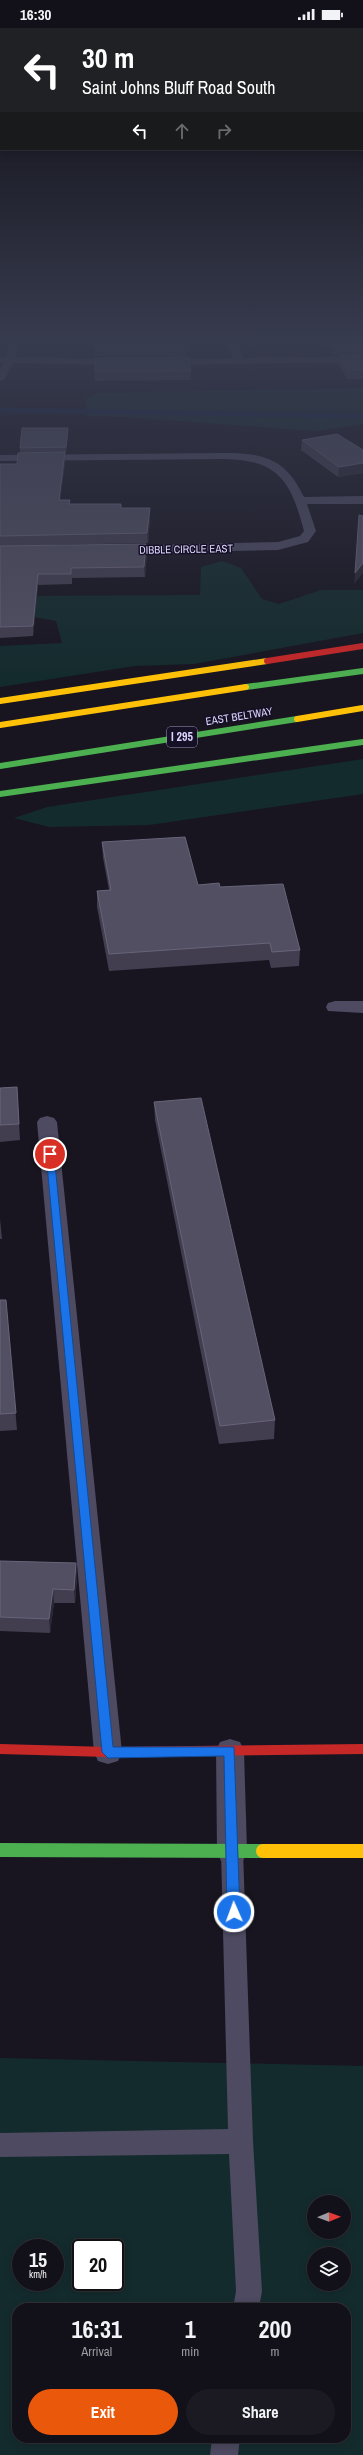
<!DOCTYPE html>
<html lang="en">
<head>
<meta charset="utf-8">
<style>
  :root { --surface:#121018; --page:#1b1921; --text:#f1f3f6; --muted:#9c9da2; --line:#313037; --accent:#ea580c }
  body { margin:0; font-family:"Archivo Narrow",sans-serif; background:var(--page); color:var(--text); height:100vh; display:flex; flex-direction:column; font-size:15px; white-space:nowrap }
  * { box-sizing:border-box; margin:0 }
  p { font-size:13px; color:var(--muted) }
  .icon { flex:none; width:22px; height:22px; fill:none; stroke:currentColor; stroke-width:2; stroke-linecap:round; stroke-linejoin:round }
  .map { position:relative; flex:1; overflow:hidden }
  .panel { position:absolute; left:12px; top:2275px; width:339px; height:140px; display:flex; flex-direction:column; background:var(--surface); border-radius:16px; box-shadow:0 2px 10px #0003,0 0 0 1px var(--line) }
  .panel>* { flex:none }
  .top-card { position:absolute; left:0px; top:0px; width:363px; height:122px; box-shadow:0 2px 10px #0003,0 0 0 1px var(--line); background:#202124; color:#fff; overflow:hidden }
  .needle { width:26px; rotate:89deg }
  .fabs { position:absolute; left:307px; top:2167px; display:grid; gap:8px }
  .fabs a { display:grid; place-items:center; width:44px; height:44px; border-radius:50%; background:var(--surface); box-shadow:0 2px 10px #0003,0 0 0 1px var(--line); font-size:20px }
  .speed { position:absolute; left:12px; top:2211px; display:flex; gap:8px; font-size:20px; font-weight:700; text-align:center }
  .speed>* { display:grid; place-content:center; width:52px; height:52px; border-radius:50%; background:var(--surface); box-shadow:0 2px 10px #0003,0 0 0 1px var(--line); line-height:1 }
  .speed small { font-size:10px; font-weight:400 }
  .speed .limit { border:2px solid #111; border-radius:6px; background:#fff; color:#111 }
  .pin { position:absolute; display:grid; place-items:center; width:34px; height:34px; color:#fff; margin:-17px; border:2px solid #fff; border-radius:50%; box-shadow:0 1px 4px #0007 }
  .me { position:absolute; width:44px; margin:-22px; rotate:358deg; stroke-linejoin:round; filter:drop-shadow(0 0 3px #0008) }
  .turn { display:flex; align-items:center; gap:14px; height:84px; padding:0 16px; font-size:18px }
  .turn .icon { width:52px; height:52px; stroke-width:2.5 }
  .turn b { display:block; font-size:28px; line-height:34px }
  .lanes { display:flex; align-items:center; height:38px; padding:0 16px; background:#0003; justify-content:center; gap:20px; direction:ltr }
  .lanes .off { opacity:.35 }
  .eta { display:flex; justify-content:space-evenly; align-items:center; height:68px; text-align:center }
  .eta b { font-size:24px; font-weight:800; line-height:28px }
  .cta { display:flex; gap:8px; margin-top:auto; padding:8px 16px }
  .cta a { flex:1; height:46px; border-radius:24px; background:var(--accent); color:#fff; font-size:16px; font-weight:800; line-height:46px; text-align:center }
  .cta a+a { background:var(--page); color:var(--text) }
  .status { display:flex; justify-content:space-between; align-items:center; height:28px; padding:0 20px; background:var(--surface); direction:ltr }
  .status svg { height:11px; fill:currentColor }
  .map>svg:first-child { display:block }
</style>
</head>
<body>
<div class="status"><b>16:30</b><svg viewBox="0 0 49 12"><path d="M0 12V9h3v3zM5 12V6h3v6zM10 12V3h3v9zM15 12V0h3v12zM26 1h20v11H26zM47 4h2v5h-2z"/></svg></div>
<div class="map">
<svg width="363" height="2427" viewBox="0 0 363 2427">
  <rect width="100%" height="100%" fill="#181520"/>
  <g fill="#142b2d" fill-rule="evenodd">
    <path d="M363 360V396L316 403 125 389 85 388 86 371 97 365Z"/>
    <path d="M222 533 241 540 262 571 279 576 321 562H363V605L194 636 135 638 0 659V618L62 615 56 593 0 583V568L200 567 201 539Z"/>
    <path d="M363 731V766L149 797 49 799 14 790 47 779Z"/>
    <path d="M0 2030 363 2038V2427H0ZM314 2174H344V2204H314ZM21 2220H55V2254H21ZM81 2220H115V2254H81ZM314 2226H344V2256H314ZM17 2280H346V2410H17Z"/>
  </g>
  <g fill="none" stroke-linecap="round" stroke-linejoin="round">
    <path stroke="#0f1f43" stroke-width="5" d="M0 382 363 388"/>
    <g fill="#4d4a61" fill-rule="evenodd">
      <path d="M232 1813 240 1816 243 1823 253 2113 262 2263 259 2280H233L236 2263 229 2126 0 2129V2105L228 2101 221 1823 224 1816Z"/>
      <path d="M212 2410H240L238 2427H210Z"/>
    </g>
    <g fill="#4d4a61" fill-rule="evenodd">
      <path d="M11 311H21L16 329 124 331 129 334 124 337 13 335 4 352 0 353V341L3 335H0V329H6Z"/>
      <path d="M225 311H235L244 330 363 328V334L160 337 155 334 160 331 233 330Z"/>
      <path d="M225 425C265 425 286 431 304 469L363 468V476H307L316 503 308 514 278 522 117 525 111 521 112 518 278 514 300 508 304 503C291 454 279 432 225 431L0 433V427Z"/>
      <path d="M335 973H363V985L328 983 326 979 328 975Z"/>
      <path d="M47 1088 54 1090 57 1094 122 1724 118 1733 108 1736 98 1733 94 1724 37 1094 40 1090Z"/>
      <path d="M230 1711 240 1714 244 1723 247 1823 243 1833 232 1837 221 1833 217 1823 216 1723 220 1714Z"/>
    </g>
    <g stroke="#4caf50" stroke-width="6">
      <path d="M246 659 363 643"/>
      <path d="M0 738 297 691"/>
      <path d="M0 766 363 714"/>
    </g>
    <path stroke="#4caf50" stroke-width="14" d="M0 1822 263 1823"/>
    <g stroke="#ffc107" stroke-width="6">
      <path d="M0 673 267 633"/>
      <path d="M297 691 363 680"/>
      <path d="M0 697 246 659"/>
    </g>
    <path stroke="#ffc107" stroke-width="14" d="M263 1823H363"/>
    <path stroke="#c62828" stroke-width="6" d="M267 633 363 618"/>
    <path stroke="#c62828" stroke-width="10" d="M0 1721 108 1724 363 1721"/>
  </g>
  <g fill="#423e4f">
    <path d="M323 311H363V327H333Z"/>
    <path d="M95 312 187 320V328H95Z"/>
    <path d="M363 327V351H347L338 336 339 328Z"/>
    <path d="M191 343V352L95 353V344Z"/>
    <path d="M68 405 66 425H65V434L60 472H70V476L122 480 150 490 148 515 0 518V436H17L20 425V420Z"/>
    <path d="M302 412 363 422V445L338 449 301 422Z"/>
    <path d="M0 518 147 526 145 549 72 550V556L38 557 33 608 0 610Z"/>
    <path d="M102 814 198 857 220 859 300 922 299 938 271 940 269 932 109 943 97 879V863L109 862 103 830Z"/>
    <path d="M17 1059 20 1112 0 1114V1060Z"/>
    <path d="M154 1074 275 1392 274 1411 219 1416 155 1092Z"/>
    <path d="M0 1191 2 1211H0Z"/>
    <path d="M0 1272H6L17 1402 0 1403Z"/>
    <path d="M0 1533 76 1535 77 1549 75 1575H54L50 1605 0 1603Z"/>
  </g>
  <g fill="#2a2734">
    <path d="M68 400V405L66 425V419Z"/>
    <path d="M65 424V434L59 482V472Z"/>
    <path d="M363 435V445L338 449 339 439Z"/>
    <path d="M150 480V490L148 515 147 505Z"/>
    <path d="M146 516 147 526 145 549 144 539Z"/>
    <path d="M363 535V545L354 556 355 545Z"/>
    <path d="M38 546V557L33 608V598Z"/>
    <path d="M76 1535 77 1549 75 1575 74 1562Z"/>
    <path d="M53 1561 54 1575 50 1605 49 1591Z"/>
  </g>
  <g fill="#524f62" stroke="#68647a">
    <path d="M97 311H186L187 320H95V312Z"/>
    <path d="M328 311H363V319H333Z"/>
    <path d="M363 327V342H348L339 328Z"/>
    <path d="M189 329 191 343 95 344V330Z"/>
    <path d="M22 400H68L66 419 20 420Z"/>
    <path d="M337 406 363 422V435L339 439 302 412Z"/>
    <path d="M65 424 59 472H70L69 476H121V480H150L147 505 0 508V436H17L18 425Z"/>
    <path d="M359 487 363 488V535L355 545Z"/>
    <path d="M146 516 144 539 71 540V546H38L33 598 0 599V518Z"/>
    <path d="M185 809 198 857 219 855 220 859 283 856 300 922 272 924 270 915 109 926 97 863 111 862 102 814Z"/>
    <path d="M17 1059 19 1096 0 1097V1060Z"/>
    <path d="M201 1070 275 1392 220 1398 154 1074Z"/>
    <path d="M0 1272H6L16 1385 0 1386Z"/>
    <path d="M0 1533 76 1535 74 1562 53 1561 49 1591 0 1589Z"/>
  </g>
  <linearGradient id="sky" x2="0" y2="1"><stop stop-color="#0d0c12"/><stop offset="0.48" stop-color="#373b4e"/><stop offset="1" stop-color="#373b4e" stop-opacity="0"/></linearGradient>
  <rect width="363" height="650" fill="url(#sky)"/>
  <path fill="#1a73e8" stroke="#114b97" d="M50 1123 54 1126 113 1719H234L240 1884 238 1888 234 1890 229 1888 227 1884 224 1728 108 1730 102 1724 46 1126Z"/>
  <g text-anchor="middle" dominant-baseline="central" stroke-width="3" stroke-linejoin="round" paint-order="stroke">
    <g font-size="11" fill="#dcd5fe" stroke="#151025">
      <text transform="translate(186 521) rotate(-1)">DIBBLE CIRCLE EAST</text>
      <text transform="translate(239 688) rotate(-9)">EAST BELTWAY</text>
    </g>
    <rect fill="#151025" stroke="#a09abd" stroke-width="1" x="167" y="699" width="30" height="20" rx="3"/>
    <g font-size="12" font-weight="bold" fill="#dcd5fe">
      <text x="182" y="709">I 295</text>
    </g>
  </g>
</svg>
<div class="fabs">
<a><svg class="needle" viewBox="-14 -14 28 28"><path d="M0-13l5 13h-10z" fill="#e53935"/><path d="M0 13l5-13h-10z" fill="#9c9da2"/></svg></a>
<a><svg class="icon" aria-label="layers" viewBox="0 0 24 24"><path d="M12 4l9 5-9 5-9-5zM3 14l9 5 9-5"/></svg></a>
</div>
<div class="speed"><div>15<small>km/h</small></div><div class="limit">20</div></div>
<div class="pin" style="left:50px;top:1126px;background:#d93025"><svg class="icon" aria-label="arrive" viewBox="0 0 24 24"><path d="M6 21V4h12l-3 4 3 4H6"/></svg></div>
<svg class="me" style="left:234px;top:1884px" viewBox="-20 -20 40 40"><circle r="17" fill="#1a73e8" stroke="#fff" stroke-width="3"/><path d="M0-11L8 9 0 5-8 9z" fill="#fff"/></svg>
<div class="top-card">
<div class="turn"><svg class="icon" aria-label="left" viewBox="0 0 24 24"><path d="M17 20v-9H6M10 6l-5 5 5 5"/></svg><div><b>30 m</b>Saint Johns Bluff Road South</div></div>
<div class="lanes"><svg class="icon" aria-label="left" viewBox="0 0 24 24"><path d="M17 20v-9H6M10 6l-5 5 5 5"/></svg><svg class="icon off" aria-label="ahead" viewBox="0 0 24 24"><path d="M12 20V5M6 11l6-6 6 6"/></svg><svg class="icon off" aria-label="right" viewBox="0 0 24 24"><path d="M7 20v-9h11M14 6l5 5-5 5"/></svg></div>
</div>
<section class="panel">
<div class="eta">
<div><b>16:31</b><p>Arrival</p></div>
<div><b>1</b><p>min</p></div>
<div><b>200</b><p>m</p></div>
</div>
<div class="cta"><a>Exit</a><a>Share</a></div>
</section>
</div>
</body>
</html>
